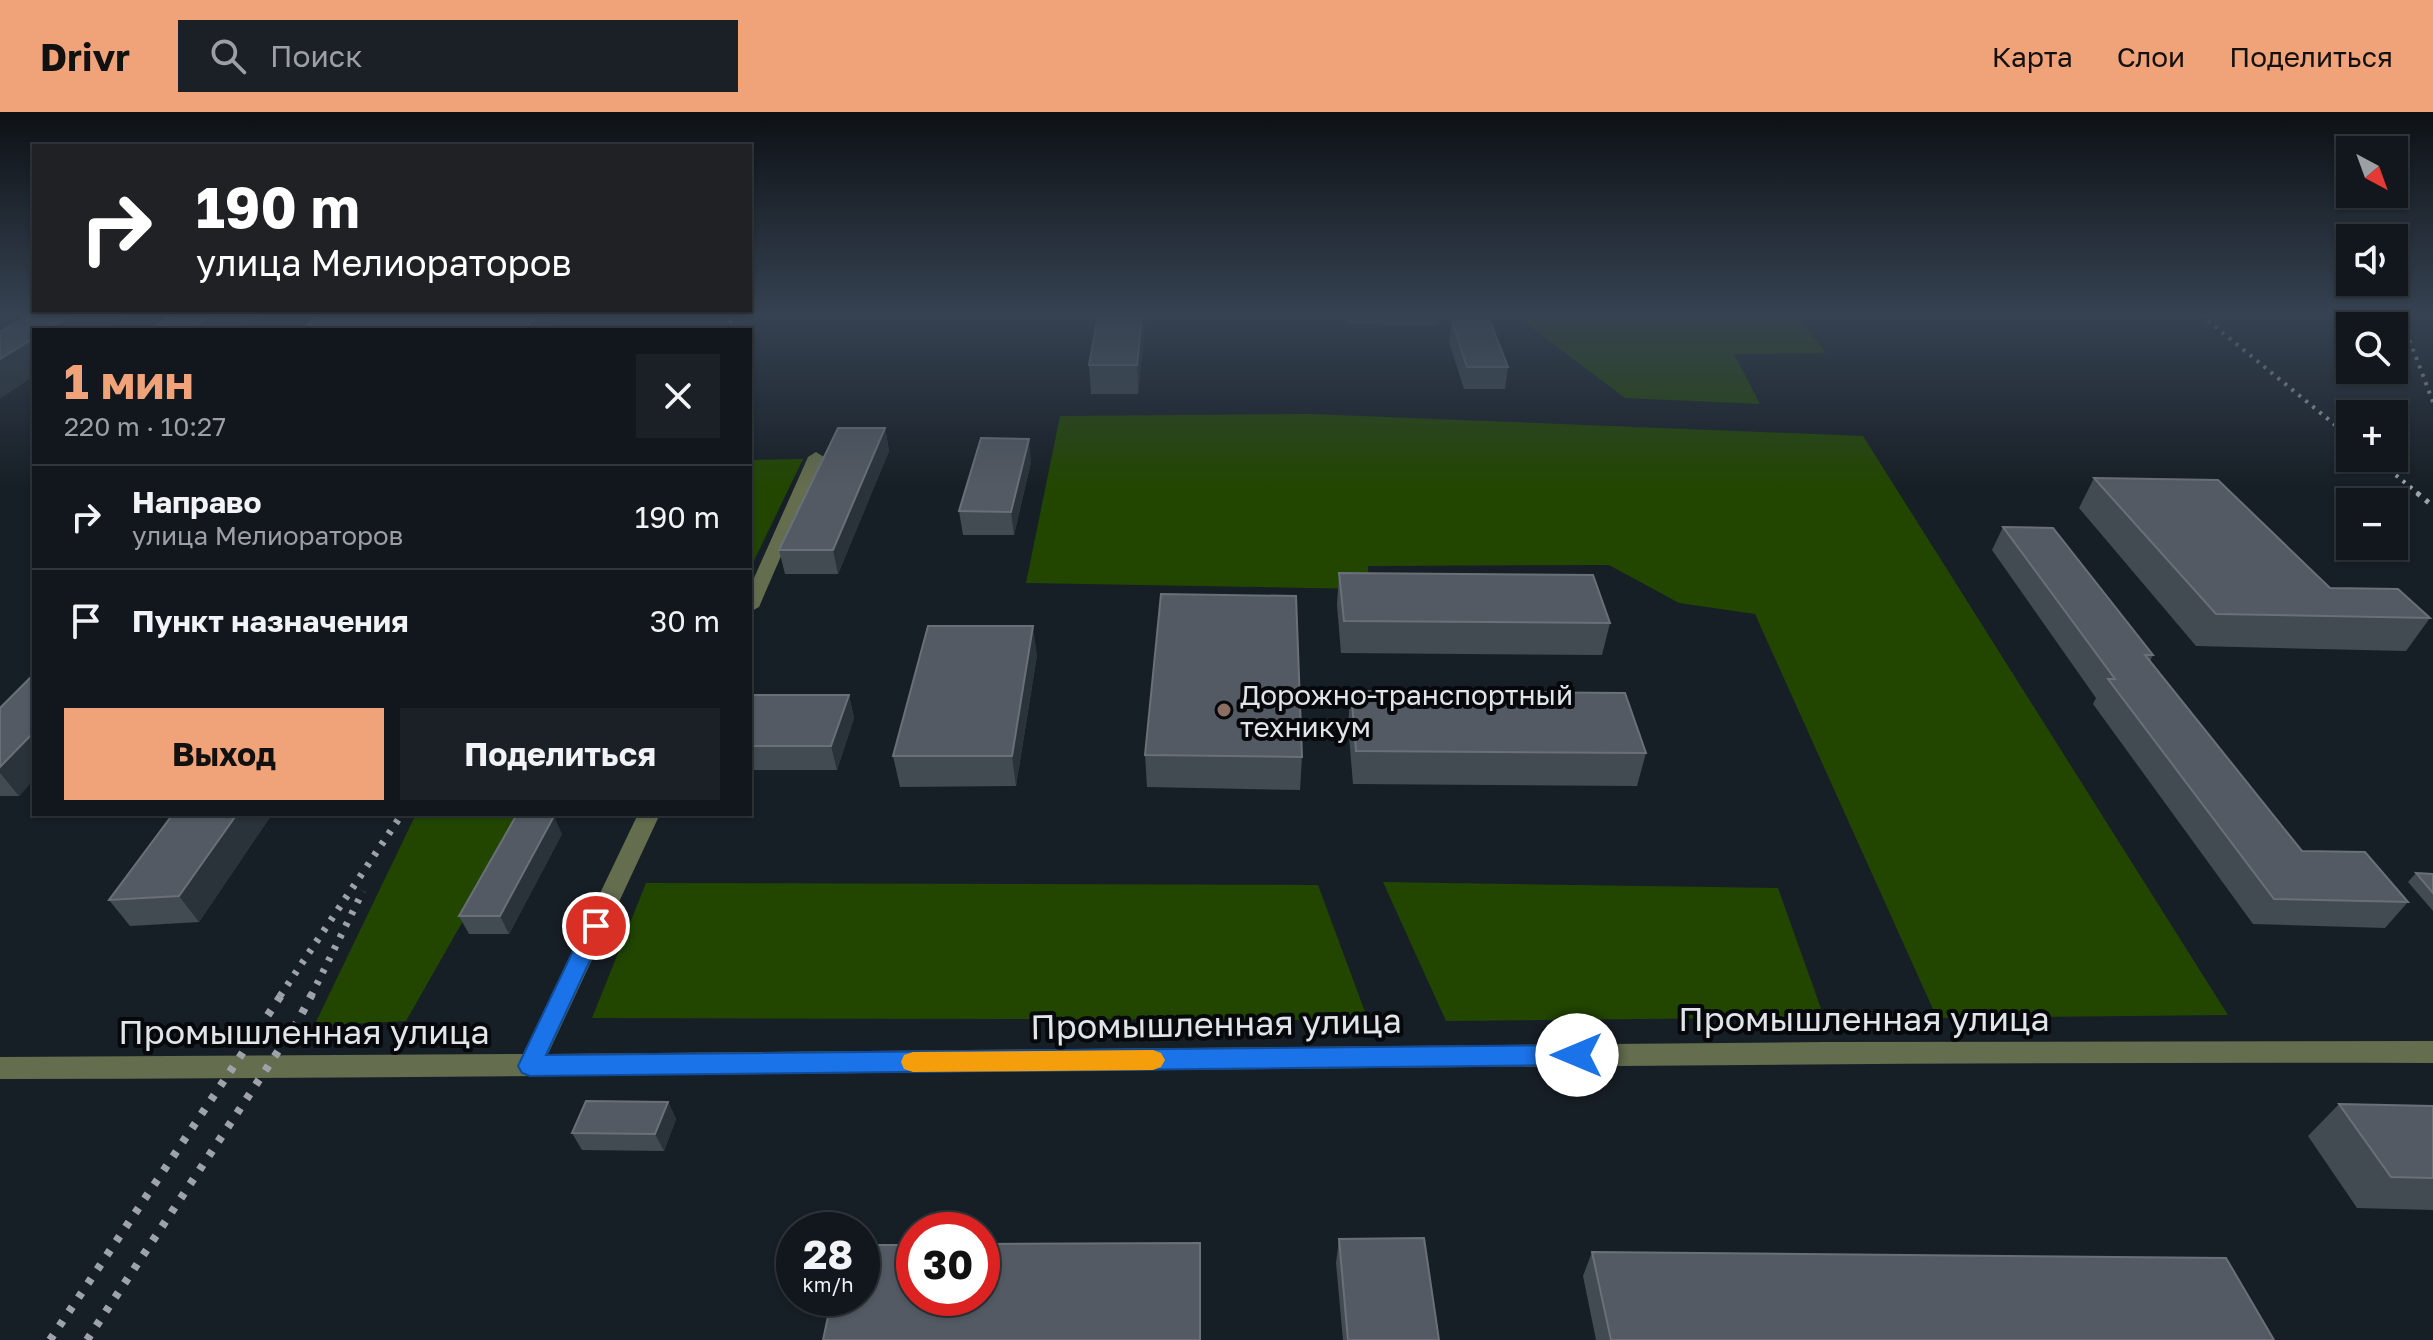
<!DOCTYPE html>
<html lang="ru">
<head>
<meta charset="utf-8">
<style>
  :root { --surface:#11171c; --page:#1a2025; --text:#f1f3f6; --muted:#9c9fa3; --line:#30363b; --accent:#f0a279 }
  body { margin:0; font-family:"Golos Text",sans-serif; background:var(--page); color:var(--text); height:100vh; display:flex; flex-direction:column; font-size:30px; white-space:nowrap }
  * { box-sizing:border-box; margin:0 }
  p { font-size:26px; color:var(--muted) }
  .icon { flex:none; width:44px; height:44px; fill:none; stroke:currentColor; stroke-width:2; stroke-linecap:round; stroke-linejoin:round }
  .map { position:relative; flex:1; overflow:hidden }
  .sheet { position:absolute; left:32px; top:216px; width:720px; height:488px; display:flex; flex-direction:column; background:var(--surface); border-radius:0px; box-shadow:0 2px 6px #0004,0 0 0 2px var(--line) }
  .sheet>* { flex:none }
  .guide { position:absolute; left:32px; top:32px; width:720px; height:168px; border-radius:0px; box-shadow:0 2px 6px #0004,0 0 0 2px var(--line); background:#202124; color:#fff; overflow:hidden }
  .needle { width:52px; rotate:139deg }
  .fabs { position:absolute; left:2336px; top:24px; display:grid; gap:16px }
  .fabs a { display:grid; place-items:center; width:72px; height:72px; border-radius:0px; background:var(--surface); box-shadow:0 2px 6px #0004,0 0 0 2px var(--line); font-size:40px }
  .speed { position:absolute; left:776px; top:1100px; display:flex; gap:16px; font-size:40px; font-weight:700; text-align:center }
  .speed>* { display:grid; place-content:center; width:104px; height:104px; border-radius:50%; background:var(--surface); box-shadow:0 2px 6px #0004,0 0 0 2px var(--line); line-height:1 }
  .speed small { font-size:20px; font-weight:400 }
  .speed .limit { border:12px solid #d22; background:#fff; color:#111 }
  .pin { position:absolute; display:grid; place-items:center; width:68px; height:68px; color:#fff; margin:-34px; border:4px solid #fff; border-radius:50%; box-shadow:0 2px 8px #0007 }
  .me { position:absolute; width:88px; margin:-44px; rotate:270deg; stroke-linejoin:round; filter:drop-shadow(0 0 6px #0008) }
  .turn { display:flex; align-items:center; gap:28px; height:168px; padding:0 32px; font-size:36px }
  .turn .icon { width:104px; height:104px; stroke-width:2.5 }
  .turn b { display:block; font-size:56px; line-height:68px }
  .round { display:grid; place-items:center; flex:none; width:84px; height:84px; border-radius:0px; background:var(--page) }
  .head { display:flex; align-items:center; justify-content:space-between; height:136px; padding:0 32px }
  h1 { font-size:48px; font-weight:700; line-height:60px; color:var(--accent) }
  .primary-button { display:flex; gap:16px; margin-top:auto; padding:16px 32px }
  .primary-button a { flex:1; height:92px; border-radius:0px; background:var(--accent); color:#111; font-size:32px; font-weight:700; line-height:92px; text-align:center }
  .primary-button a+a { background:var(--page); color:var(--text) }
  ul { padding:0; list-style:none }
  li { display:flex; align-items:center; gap:24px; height:104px; padding:0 32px; border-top:2px solid var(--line) }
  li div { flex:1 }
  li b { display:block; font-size:30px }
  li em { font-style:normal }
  header { display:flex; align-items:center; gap:48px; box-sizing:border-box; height:112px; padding:0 40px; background:var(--accent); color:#111 }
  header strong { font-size:38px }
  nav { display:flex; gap:44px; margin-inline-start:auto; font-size:28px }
  .search { width:560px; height:72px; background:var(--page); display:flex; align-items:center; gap:20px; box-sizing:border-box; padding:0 28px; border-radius:0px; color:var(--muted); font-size:30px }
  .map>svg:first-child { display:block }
</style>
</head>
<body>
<header>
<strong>Drivr</strong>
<div class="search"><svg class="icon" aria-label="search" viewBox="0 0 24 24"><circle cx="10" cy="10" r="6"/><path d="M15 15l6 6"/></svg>Поиск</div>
<nav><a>Карта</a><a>Слои</a><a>Поделиться</a></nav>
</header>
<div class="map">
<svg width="2433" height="1228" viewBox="0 0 2433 1228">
  <rect width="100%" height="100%" fill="#171f26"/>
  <g fill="#224600">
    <path d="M1515 203H1798L1826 241 1734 242 1760 292 1625 286Z"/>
    <path d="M1310 302 1863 324 2228 903 1937 906 1755 502 1679 491 1609 453 1368 454 1369 477 1026 471 1060 304Z"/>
    <path d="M803 347 750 457V348Z"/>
    <path d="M416 702H524L406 909 314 914Z"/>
    <path d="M1383 770 1778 776 1824 905 1446 909Z"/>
    <path d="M646 771 1318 773 1368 908 592 906Z"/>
  </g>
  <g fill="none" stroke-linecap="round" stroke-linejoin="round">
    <g fill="#646d4e" fill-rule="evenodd">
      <path d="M816 340 824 345 759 495 750 500V475L808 345Z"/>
      <path d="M638 702H660L548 942 1825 930 2433 929V951C1622 949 811 965 0 967V945L523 942Z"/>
    </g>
    <g stroke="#9da3a8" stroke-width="4" stroke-dasharray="3 6" stroke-linecap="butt">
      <path d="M2201 203 2350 325"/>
      <path d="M2400 203 2433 290"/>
      <path d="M724 218 735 203"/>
      <path d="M2375 346 2420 383"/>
    </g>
    <path stroke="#9da3a8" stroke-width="5" stroke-dasharray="4 7" stroke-linecap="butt" d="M2417 381 2433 394"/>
    <g stroke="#9da3a8" stroke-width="7" stroke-dasharray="4 9" stroke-linecap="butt">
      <path d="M280 884 402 702"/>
      <path d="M311 884 363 779"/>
    </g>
    <g stroke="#9da3a8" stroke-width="8" stroke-dasharray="6 11" stroke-linecap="butt">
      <path d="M50 1228 282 882"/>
      <path d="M87 1228 298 909 312 882"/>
    </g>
  </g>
  <g fill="#424a52">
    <path d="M1146 203 1138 282H1091L1089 253Z"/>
    <path d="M1346 203H1438L1437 213 1347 212Z"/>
    <path d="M1452 209 1508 255 1505 277H1464L1449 230Z"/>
    <path d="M885 316 889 339 838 462H785L779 438Z"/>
    <path d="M1031 350 1014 423H963L959 399Z"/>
    <path d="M2094 366 2330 476 2430 506 2406 539 2196 534 2079 396Z"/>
    <path d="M2003 415 2153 543 2150 549 2302 739 2408 790 2385 816 2253 812 2093 592 2096 586 1992 438Z"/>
    <path d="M1339 461 1610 511 1602 543 1341 541 1337 493Z"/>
    <path d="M1037 543 1016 674 900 675 893 644Z"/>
    <path d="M34 562V667L19 684H0V596Z"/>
    <path d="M1351 579 1646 641 1637 674 1353 672 1348 612Z"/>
    <path d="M750 583H849L854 606 837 658H750Z"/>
    <path d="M1145 643 1302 645 1300 678 1147 675Z"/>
    <path d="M173 702H272L199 810 130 814 109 788Z"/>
    <path d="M562 722 509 822H469L459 804Z"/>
    <path d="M2416 761 2433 762V799L2408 770Z"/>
    <path d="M668 990 676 1007 664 1039 582 1038 572 1021Z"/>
    <path d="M2339 992 2433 994V1098L2357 1096 2308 1024Z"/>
    <path d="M1339 1127 1439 1228H1343L1336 1151Z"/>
    <path d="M1592 1140 2274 1228H1596L1583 1164Z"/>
  </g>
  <g fill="#2a323a">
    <path d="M71 203H129L105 218H46Z"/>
    <path d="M211 203H262L241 218H189Z"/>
    <path d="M538 203H564L550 218H523Z"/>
    <path d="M1142 203H1146L1138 282 1137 253Z"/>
    <path d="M34 226V264L0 287V247Z"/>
    <path d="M885 316 889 339 838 462 833 438Z"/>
    <path d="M1029 327 1031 350 1014 423 1011 400Z"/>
    <path d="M1033 514 1037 543 1016 674 1012 644Z"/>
    <path d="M849 583 854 606 837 658 831 634Z"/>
    <path d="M34 620V667L19 684 0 661V655Z"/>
    <path d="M237 702H272L199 810 179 784Z"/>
    <path d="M554 704 562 722 509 822 500 804Z"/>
    <path d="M668 990 676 1007 664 1039 655 1022Z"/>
  </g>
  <g fill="#535a63" stroke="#697078" stroke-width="2">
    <path d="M29 203H71L46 218H34V226L0 247V220Z"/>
    <path d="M173 203H211L189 218H150Z"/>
    <path d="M320 203H538L523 218H301Z"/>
    <path d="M1098 203H1142L1137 253H1089Z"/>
    <path d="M1452 209H1490L1508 255H1467Z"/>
    <path d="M838 316H885L833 438H779Z"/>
    <path d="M981 326 1029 327 1011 400 959 399Z"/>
    <path d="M2094 366 2218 368 2330 476 2398 477 2430 506 2216 502Z"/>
    <path d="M2003 415 2053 416 2153 543H2145L2302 739 2365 740 2408 790 2274 787 2108 567H2115Z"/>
    <path d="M1339 461 1593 463 1610 511 1344 509Z"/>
    <path d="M1161 482 1296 484 1302 645 1145 643Z"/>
    <path d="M928 514H1033L1012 644H893Z"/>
    <path d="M34 562V620L0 655V596Z"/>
    <path d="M1351 579 1625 581 1646 641 1356 639Z"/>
    <path d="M750 583H849L831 634H750Z"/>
    <path d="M173 702H237L179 784 109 788Z"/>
    <path d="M516 704H554L500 804H459Z"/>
    <path d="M2416 761 2433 762V781Z"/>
    <path d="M586 989 668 990 655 1022 572 1021Z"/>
    <path d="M2339 992 2433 994V1066L2391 1065Z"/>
    <path d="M1424 1126 1439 1228H1348L1339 1127Z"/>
    <path d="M1200 1131V1228H823L832 1186H862V1133H914V1186H982V1132Z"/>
    <path d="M1592 1140 2226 1146 2274 1228H1611Z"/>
  </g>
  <linearGradient id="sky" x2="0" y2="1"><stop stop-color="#0d1115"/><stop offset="0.54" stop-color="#364252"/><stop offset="1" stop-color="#364252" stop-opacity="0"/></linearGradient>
  <rect width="2433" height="375" fill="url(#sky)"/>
  <path fill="#1a73e8" stroke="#114b97" stroke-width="2" d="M596 806 606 814 546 943 1577 933 1585 936 1589 943 1585 950 1577 953 530 964 522 961 518 954 585 814Z"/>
  <path fill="#f59e0b" d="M1153 938 1161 941 1165 948 1161 955 1153 958 913 960 904 957 901 950 904 943 913 940Z"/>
  <circle fill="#8d6e63" stroke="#06080b" stroke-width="3" cx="1224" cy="598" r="8"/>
  <g text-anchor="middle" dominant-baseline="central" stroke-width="8" stroke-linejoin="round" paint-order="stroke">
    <g font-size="28" fill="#e0e5ea" stroke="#06080b" text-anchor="start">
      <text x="1240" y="582">Дорожно-транспортный<tspan x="1240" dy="32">техникум</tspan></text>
    </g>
    <g font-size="34" fill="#e0e5ea" stroke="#06080b">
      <text x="1864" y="906">Промышленная улица</text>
      <text transform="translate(1216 911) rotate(-1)">Промышленная улица</text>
      <text x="304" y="919">Промышленная улица</text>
    </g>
  </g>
</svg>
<div class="fabs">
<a><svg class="needle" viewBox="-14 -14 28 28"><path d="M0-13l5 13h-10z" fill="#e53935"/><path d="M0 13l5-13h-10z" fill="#9c9fa3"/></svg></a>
<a><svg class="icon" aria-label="sound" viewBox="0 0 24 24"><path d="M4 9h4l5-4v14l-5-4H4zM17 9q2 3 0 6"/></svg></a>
<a><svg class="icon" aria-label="search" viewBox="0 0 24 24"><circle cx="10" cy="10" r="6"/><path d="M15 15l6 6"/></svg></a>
<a>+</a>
<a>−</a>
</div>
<div class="speed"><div>28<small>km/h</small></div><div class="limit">30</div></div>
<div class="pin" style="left:596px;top:814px;background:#d93025"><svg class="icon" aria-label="arrive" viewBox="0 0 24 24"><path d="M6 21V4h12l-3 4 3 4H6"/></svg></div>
<svg class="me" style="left:1577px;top:943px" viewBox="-20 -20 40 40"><circle r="19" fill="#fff"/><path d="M0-13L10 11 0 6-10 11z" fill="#1a73e8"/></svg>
<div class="guide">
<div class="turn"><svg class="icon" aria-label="right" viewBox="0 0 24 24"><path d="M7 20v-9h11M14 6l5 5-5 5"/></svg><div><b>190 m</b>улица Мелиораторов</div></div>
</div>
<section class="sheet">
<div class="head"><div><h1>1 мин</h1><p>220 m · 10:27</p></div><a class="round"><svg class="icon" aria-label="close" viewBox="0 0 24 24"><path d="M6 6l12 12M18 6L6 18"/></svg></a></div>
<ul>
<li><svg class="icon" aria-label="right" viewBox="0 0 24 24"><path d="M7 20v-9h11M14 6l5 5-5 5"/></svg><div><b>Направо</b><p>улица Мелиораторов</p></div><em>190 m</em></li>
<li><svg class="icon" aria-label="arrive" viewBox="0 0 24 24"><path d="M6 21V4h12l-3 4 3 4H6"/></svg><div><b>Пункт назначения</b></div><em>30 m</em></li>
</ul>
<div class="primary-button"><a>Выход</a><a>Поделиться</a></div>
</section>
</div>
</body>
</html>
